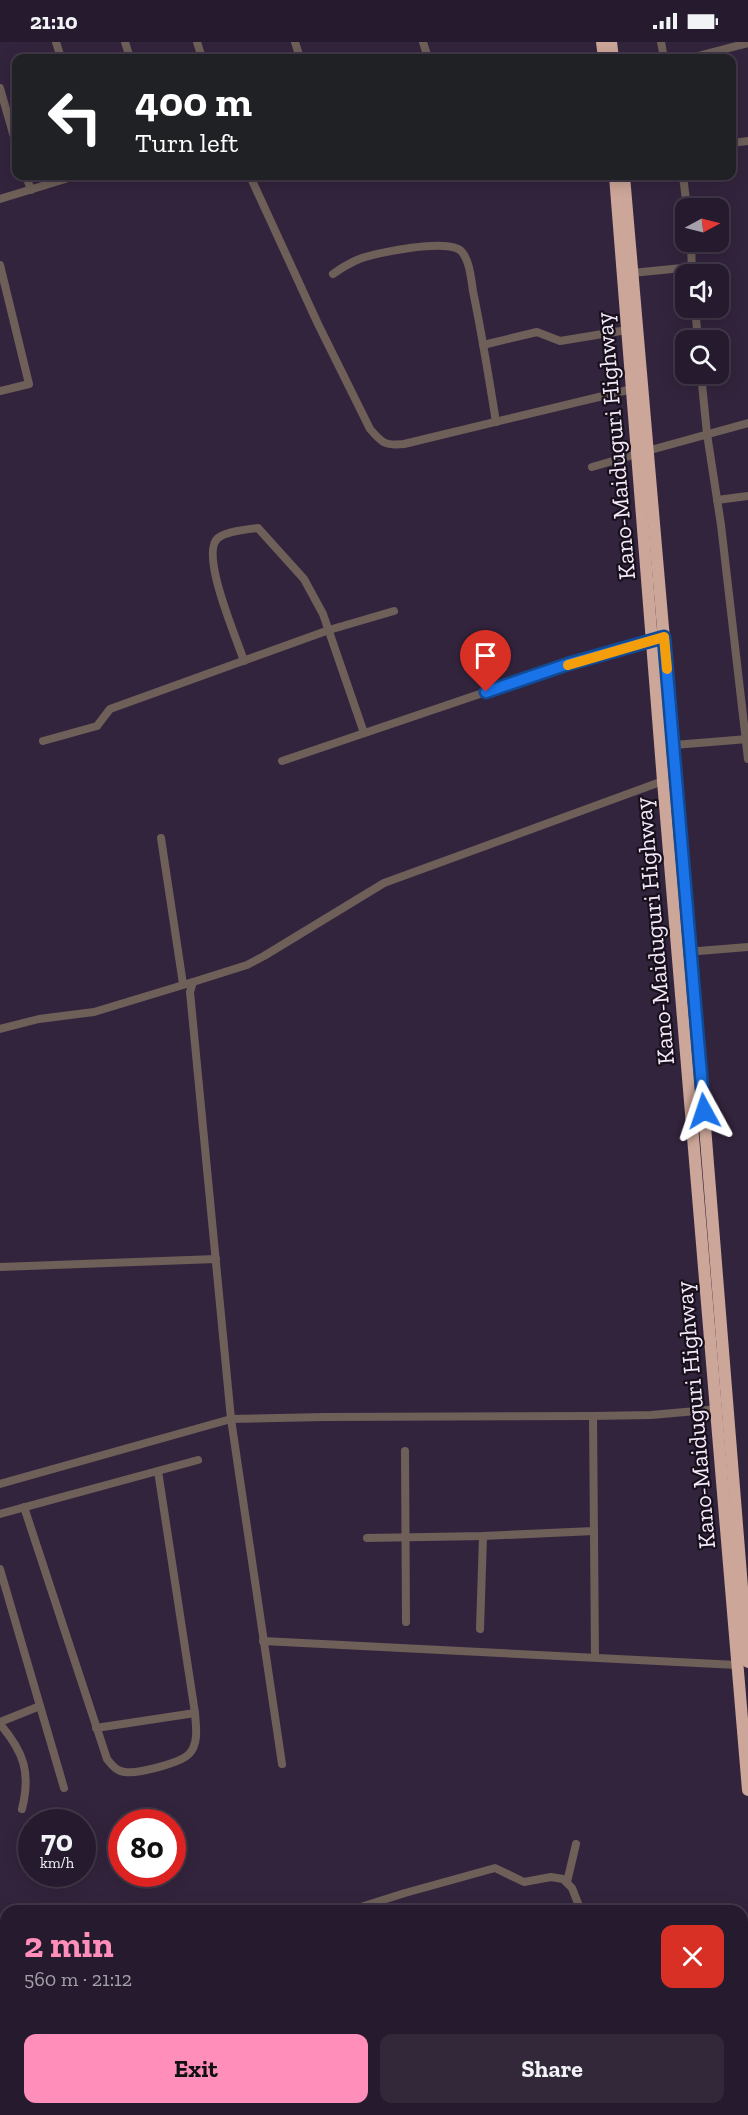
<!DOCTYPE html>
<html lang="en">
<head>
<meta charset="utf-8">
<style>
  :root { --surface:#261b2e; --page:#32283a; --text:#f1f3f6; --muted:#a4a1aa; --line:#42394a; --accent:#ff8eba }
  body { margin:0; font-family:"Zilla Slab",serif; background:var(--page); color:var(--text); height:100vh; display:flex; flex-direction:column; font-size:22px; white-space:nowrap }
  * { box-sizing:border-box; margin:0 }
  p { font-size:20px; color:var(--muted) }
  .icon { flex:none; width:33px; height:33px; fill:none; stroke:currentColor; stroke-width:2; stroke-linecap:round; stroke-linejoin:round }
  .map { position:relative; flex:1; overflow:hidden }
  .drawer { position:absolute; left:0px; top:1863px; width:748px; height:210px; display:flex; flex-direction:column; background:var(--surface); border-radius:18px 18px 0 0; box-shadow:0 3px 15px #0003,0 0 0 2px var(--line) }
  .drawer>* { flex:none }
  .guide { position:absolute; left:12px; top:12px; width:724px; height:126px; border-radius:12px; box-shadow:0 3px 15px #0003,0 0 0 2px var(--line); background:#202124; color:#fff; overflow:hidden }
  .needle { width:39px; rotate:83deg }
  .buttons { position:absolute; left:675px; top:156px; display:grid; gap:12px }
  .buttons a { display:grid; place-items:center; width:54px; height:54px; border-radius:12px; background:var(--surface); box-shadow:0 3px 15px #0003,0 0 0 2px var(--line); font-size:30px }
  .speed { position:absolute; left:18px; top:1767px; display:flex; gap:12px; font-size:30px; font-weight:700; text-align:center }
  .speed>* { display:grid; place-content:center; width:78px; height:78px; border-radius:50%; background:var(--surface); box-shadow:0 3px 15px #0003,0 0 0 2px var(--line); line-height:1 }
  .speed small { font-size:15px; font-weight:400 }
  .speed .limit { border:9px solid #d22; background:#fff; color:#111 }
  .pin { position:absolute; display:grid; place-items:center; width:51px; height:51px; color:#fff; margin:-62px -26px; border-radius:50% 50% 50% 0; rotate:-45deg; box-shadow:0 0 6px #0007 }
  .pin .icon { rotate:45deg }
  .me { position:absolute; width:66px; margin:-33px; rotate:355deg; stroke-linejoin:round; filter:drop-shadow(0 0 4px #0008) }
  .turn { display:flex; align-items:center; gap:21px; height:126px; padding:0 24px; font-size:27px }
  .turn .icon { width:78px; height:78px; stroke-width:2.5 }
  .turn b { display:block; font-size:42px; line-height:51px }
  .round { display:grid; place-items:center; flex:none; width:63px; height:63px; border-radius:12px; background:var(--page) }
  .head { display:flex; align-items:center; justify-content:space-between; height:102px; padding:0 24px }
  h1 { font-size:36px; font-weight:700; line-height:45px; color:var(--accent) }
  .action { display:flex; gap:12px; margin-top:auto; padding:12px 24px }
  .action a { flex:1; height:69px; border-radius:12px; background:var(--accent); color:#111; font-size:24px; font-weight:700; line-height:69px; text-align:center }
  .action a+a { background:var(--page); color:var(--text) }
  .status { display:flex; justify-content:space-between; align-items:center; height:42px; padding:0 30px; background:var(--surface); direction:ltr }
  .status svg { height:16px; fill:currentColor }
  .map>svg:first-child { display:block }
</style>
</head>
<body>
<div class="status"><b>21:10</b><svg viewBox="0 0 49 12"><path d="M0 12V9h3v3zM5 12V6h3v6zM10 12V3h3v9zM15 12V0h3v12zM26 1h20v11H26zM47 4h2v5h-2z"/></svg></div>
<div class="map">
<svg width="748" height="2073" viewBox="0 0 748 2073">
  <rect width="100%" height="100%" fill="#33243d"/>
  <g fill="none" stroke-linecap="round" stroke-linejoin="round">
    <g stroke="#6e5f59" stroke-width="8">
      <path d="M56 0 61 16"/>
      <path d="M125 0 130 16"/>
      <path d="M197 0 202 16"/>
      <path d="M295 0 300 16"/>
      <path d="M423 0 428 16"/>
      <path d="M661 0 664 16"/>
      <path d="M690 16 748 1"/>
      <path d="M0 46 16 102"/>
      <path d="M732 101 748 99"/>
      <path d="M26 134 31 148"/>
      <path d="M250 134 318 282 370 387C382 401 385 404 404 402L632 347"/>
      <path d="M683 134 687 166"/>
      <path d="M0 157 75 134"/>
      <path d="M691 200 692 232"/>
      <path d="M0 223 29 342 0 349"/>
      <path d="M632 231 692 225"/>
      <path d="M333 232C340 227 348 222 357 218 372 211 452 195 462 210 470 220 471 237 473 249 482 293 489 336 496 380"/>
      <path d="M695 266 698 298"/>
      <path d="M483 303 537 290 560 299 627 288"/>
      <path d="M701 332 707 392 721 483 748 717"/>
      <path d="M647 409 748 381"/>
      <path d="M592 425 637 412"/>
      <path d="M717 458 748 454"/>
      <path d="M244 619C237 597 199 511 218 496 225 490 248 487 258 486L304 537 323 572 364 691"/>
      <path d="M43 699 97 684 110 667 329 588 394 569"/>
      <path d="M674 703 748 697"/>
      <path d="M282 719 568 622 655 597"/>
      <path d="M161 796 183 942"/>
      <path d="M686 910 748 905"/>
      <path d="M0 987 39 977 94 970 193 940"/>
      <path d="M0 1225 216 1217"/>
      <path d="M593 1374 595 1615"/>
      <path d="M405 1409 406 1580"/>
      <path d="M0 1442 231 1377 325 1375 593 1374 651 1373 719 1367"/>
      <path d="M24 1465 107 1717C112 1723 116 1729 125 1730 138 1732 180 1721 189 1712 199 1702 196 1684 195 1671L158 1429"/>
      <path d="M0 1472 198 1418"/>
      <path d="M367 1496 483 1494 594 1489"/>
      <path d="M0 1527 64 1746"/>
      <path d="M480 1587 483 1494"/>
      <path d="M263 1599 737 1623"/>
      <path d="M0 1680 40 1664"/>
      <path d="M0 1682C24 1710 31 1731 22 1767"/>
      <path d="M96 1686 195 1671"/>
      <path d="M282 1722 231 1377 190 950 193 940 247 923 264 914 384 841 663 739"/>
      <path d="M567 1840 576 1802"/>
      <path d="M348 1869 405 1851 495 1826 524 1840 551 1835 563 1837 572 1846 581 1869"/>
      <path d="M468 2067 472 2073"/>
      <path d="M654 2067 656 2073"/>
      <path d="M538 2073 542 2067"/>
      <path d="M601 2073 605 2067"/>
    </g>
    <g stroke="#cca698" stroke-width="12">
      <path d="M602 0 604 16"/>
      <path d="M611 0 613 16"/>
      <path d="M615 134 663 739 748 1748"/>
      <path d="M624 134 691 910 748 1620"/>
    </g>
  </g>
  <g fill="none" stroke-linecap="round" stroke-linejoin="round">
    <defs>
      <path id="route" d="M486 650 568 622 664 595 704 1069"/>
    </defs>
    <use href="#route" stroke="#114b97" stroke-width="15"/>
    <use href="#route" stroke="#1a73e8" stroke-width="10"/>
    <path stroke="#f59e0b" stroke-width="10" d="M568 623 664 595 667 627"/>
  </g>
  <g text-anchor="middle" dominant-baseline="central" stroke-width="4.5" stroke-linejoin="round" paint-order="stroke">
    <g font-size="24" fill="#f3e9fa" stroke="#17101b">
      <text transform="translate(615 404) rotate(-95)">Kano-Maiduguri Highway</text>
      <text transform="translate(654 889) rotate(-95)">Kano-Maiduguri Highway</text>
      <text transform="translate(695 1373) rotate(-95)">Kano-Maiduguri Highway</text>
    </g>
  </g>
</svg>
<div class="buttons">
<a><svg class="needle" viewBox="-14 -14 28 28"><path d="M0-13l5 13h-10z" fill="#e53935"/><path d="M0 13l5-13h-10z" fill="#a4a1aa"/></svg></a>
<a><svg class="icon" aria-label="sound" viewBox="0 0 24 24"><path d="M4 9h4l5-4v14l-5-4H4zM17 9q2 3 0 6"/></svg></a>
<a><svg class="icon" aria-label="search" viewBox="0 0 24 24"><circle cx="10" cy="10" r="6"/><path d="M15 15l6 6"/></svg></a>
</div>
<div class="speed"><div>70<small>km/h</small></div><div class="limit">80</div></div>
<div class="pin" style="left:486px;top:650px;background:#d93025"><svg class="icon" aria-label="arrive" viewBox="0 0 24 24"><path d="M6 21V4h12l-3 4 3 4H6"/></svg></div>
<svg class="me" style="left:704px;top:1069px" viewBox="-20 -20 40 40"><path d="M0-17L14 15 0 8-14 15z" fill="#1a73e8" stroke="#fff" stroke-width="4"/></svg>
<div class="guide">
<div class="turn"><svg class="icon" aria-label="left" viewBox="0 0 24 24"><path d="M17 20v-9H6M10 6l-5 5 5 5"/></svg><div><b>400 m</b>Turn left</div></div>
</div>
<section class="drawer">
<div class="head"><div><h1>2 min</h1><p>560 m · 21:12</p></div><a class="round" style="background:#d93025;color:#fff"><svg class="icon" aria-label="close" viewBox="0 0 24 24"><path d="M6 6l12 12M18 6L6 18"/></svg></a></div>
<div class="action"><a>Exit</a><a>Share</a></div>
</section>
</div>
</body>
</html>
